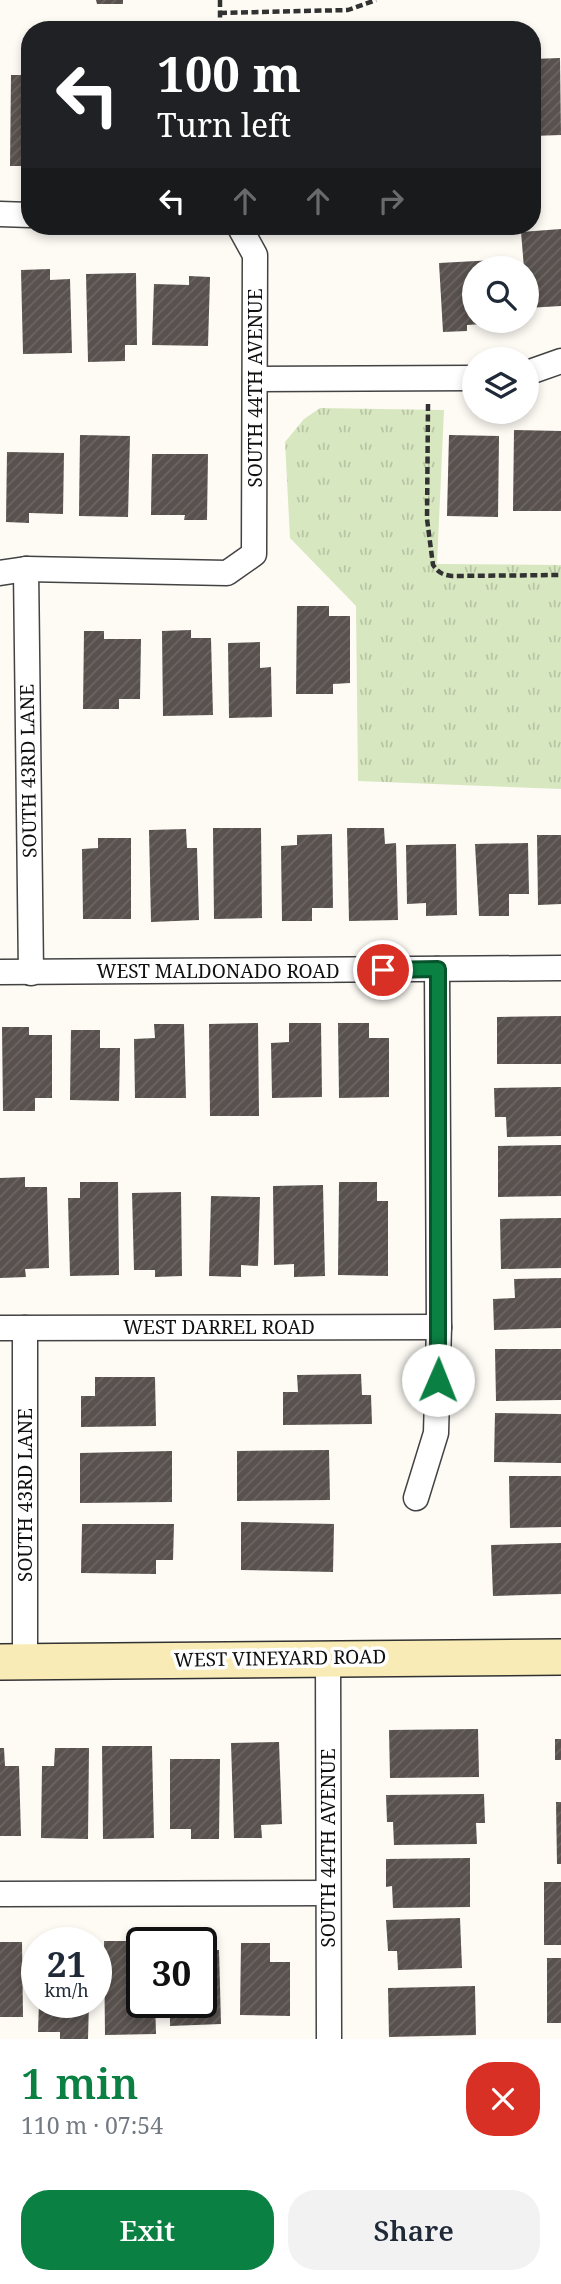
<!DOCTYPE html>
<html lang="en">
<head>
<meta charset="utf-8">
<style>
  :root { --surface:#fff; --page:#f2f2f3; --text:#1f2937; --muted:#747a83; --accent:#0b8043 }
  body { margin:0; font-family:"Noto Serif",serif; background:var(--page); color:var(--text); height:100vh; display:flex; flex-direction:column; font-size:26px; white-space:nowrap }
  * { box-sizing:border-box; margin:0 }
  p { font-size:23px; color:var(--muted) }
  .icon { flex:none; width:38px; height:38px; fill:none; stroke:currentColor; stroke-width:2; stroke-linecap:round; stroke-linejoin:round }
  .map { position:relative; height:2039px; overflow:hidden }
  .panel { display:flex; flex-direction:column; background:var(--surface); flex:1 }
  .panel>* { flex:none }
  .banner { position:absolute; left:21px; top:21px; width:520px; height:214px; border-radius:28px; box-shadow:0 4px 10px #0003; background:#202124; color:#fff; overflow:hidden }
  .fabs { position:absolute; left:462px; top:256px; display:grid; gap:14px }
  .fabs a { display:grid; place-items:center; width:77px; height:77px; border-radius:50%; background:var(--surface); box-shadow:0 4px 10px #0003; font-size:35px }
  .speed { position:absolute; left:21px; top:1927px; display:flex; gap:14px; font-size:35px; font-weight:700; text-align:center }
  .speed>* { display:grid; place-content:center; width:91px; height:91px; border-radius:50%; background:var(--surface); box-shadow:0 4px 10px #0003; line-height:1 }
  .speed small { font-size:18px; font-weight:400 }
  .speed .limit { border:4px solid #111; border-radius:10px; background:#fff; color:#111 }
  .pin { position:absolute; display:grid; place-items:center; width:60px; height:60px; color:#fff; margin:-30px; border:4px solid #fff; border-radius:50%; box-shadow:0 2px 7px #0007 }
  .me { position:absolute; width:77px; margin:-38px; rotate:1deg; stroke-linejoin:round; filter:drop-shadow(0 0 5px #0008) }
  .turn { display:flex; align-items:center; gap:24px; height:147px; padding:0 21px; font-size:32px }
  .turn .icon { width:91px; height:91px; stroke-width:2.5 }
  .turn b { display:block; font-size:49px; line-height:60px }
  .lanes { display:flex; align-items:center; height:66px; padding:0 21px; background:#0003; justify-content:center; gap:35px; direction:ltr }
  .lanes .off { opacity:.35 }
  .round { display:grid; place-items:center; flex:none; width:74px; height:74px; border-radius:28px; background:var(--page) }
  .headline { display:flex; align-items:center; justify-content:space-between; height:119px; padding:0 21px }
  h1 { font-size:42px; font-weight:600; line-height:52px; color:var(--accent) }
  .action { display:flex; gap:14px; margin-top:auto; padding:14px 21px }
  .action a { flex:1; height:80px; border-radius:28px; background:var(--accent); color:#fff; font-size:28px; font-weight:600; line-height:80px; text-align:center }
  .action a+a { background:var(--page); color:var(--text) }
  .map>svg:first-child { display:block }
</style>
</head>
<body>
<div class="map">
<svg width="561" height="2039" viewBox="0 0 561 2039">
  <defs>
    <pattern id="park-tufts" width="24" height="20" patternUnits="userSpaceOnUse" patternTransform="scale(1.75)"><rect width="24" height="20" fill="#d7e7c0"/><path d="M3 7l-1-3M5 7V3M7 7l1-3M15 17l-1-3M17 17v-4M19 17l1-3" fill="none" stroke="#b8c5a4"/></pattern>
    <pattern id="building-hatch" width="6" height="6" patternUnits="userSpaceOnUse" patternTransform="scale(1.75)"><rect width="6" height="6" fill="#58514e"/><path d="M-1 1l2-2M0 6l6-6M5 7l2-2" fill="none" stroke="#6b6563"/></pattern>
  </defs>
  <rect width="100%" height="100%" fill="#fefbf5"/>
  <path fill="url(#park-tufts)" d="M320 408 444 410 437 564 561 565V789L358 781 356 606 290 538 285 442 304 419Z"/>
  <g fill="url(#building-hatch)">
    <path d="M96 0H123V4H97Z"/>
    <path d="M560 58 561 135 532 136V59Z"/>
    <path d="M11 75H30V166H10Z"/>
    <path d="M561 229V306L527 308V268H524L521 232Z"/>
    <path d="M495 260 496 268H474V320H499V323L467 325V331L443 332 439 263Z"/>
    <path d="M50 269V280L70 279 72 353 23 354 21 270Z"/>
    <path d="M136 273 137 345H125V361L88 362 86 274Z"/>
    <path d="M189 276 210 277 208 346 152 345 154 284 189 285Z"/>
    <path d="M514 430 561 431V511H513Z"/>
    <path d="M80 435 130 436 128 517 79 516Z"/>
    <path d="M449 435 499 436 498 517 447 516Z"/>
    <path d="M7 452 64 453 63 514 29 513V523L6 522Z"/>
    <path d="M152 454H208L207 520H184L185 515H151Z"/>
    <path d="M297 606H329V616H350V683L333 684V694H296Z"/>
    <path d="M191 630V638H211L213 715 163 716 162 631Z"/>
    <path d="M84 631H104V639H141L140 699H119V709H83Z"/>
    <path d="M260 642V668L271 667 272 717 229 718 228 643Z"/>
    <path d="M213 828H261L262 918 214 919Z"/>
    <path d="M347 828H384L385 844 396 843 398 920 349 921Z"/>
    <path d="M186 829 187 848H197L199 920 151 922 149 830Z"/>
    <path d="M332 834 333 908H312V921H282L281 846 297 845V835Z"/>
    <path d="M537 835H561V904L538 905Z"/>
    <path d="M98 838H131V919H83L82 849 98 848Z"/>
    <path d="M528 843 529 894H509V916H479L475 844Z"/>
    <path d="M456 844 457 915 426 916V903L407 904 406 845Z"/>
    <path d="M561 1016V1064H497V1017Z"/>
    <path d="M258 1023 259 1116H210L209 1024Z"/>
    <path d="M289 1023H321L322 1097 272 1098 271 1043 289 1042Z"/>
    <path d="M338 1023H369V1038H389V1097L339 1098Z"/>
    <path d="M154 1024H184L186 1098H135L134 1039 155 1038Z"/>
    <path d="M2 1027H29V1035H52V1098H35V1111H3Z"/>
    <path d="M71 1030H100V1048H120L119 1101 70 1100Z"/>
    <path d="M561 1087V1136L507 1137 506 1117H495L494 1088Z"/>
    <path d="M561 1145V1196L498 1197V1146Z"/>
    <path d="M25 1177V1187H47L49 1268 25 1269 26 1277 0 1278V1178Z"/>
    <path d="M80 1182H118L119 1275 70 1276 68 1198H80Z"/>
    <path d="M339 1182H377V1201H388V1276L338 1275Z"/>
    <path d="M323 1185 325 1276 294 1277V1264L274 1265 273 1186Z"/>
    <path d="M181 1192 182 1276 155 1277V1270H134L132 1193Z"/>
    <path d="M211 1196 260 1197 258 1266 241 1265V1277L209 1276Z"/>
    <path d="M561 1218V1268L501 1269 500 1219Z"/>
    <path d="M561 1278V1328L494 1330 493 1299 515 1298 514 1279Z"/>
    <path d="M495 1349H561V1400L496 1401Z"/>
    <path d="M361 1374 362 1395H371L372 1424 283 1425V1392H298L297 1375Z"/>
    <path d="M95 1377H155L156 1426 81 1427V1396H95Z"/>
    <path d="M495 1413 561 1414V1463L494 1462Z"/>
    <path d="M329 1450 330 1500 237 1501V1451Z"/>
    <path d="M172 1451V1502L80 1503V1453Z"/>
    <path d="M509 1476H561V1527L510 1528Z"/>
    <path d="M241 1522 334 1524 333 1572 241 1570Z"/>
    <path d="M82 1524H174L173 1560H156V1574L81 1573Z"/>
    <path d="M561 1543V1594L493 1596 491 1545Z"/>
    <path d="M478 1729 479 1777 390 1778 389 1730Z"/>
    <rect x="555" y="1739" width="6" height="21"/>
    <path d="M279 1742 282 1824 261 1825 262 1838H234L231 1743Z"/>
    <path d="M102 1746H152L154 1838 103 1839Z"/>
    <path d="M0 1748H4L5 1766H19L21 1836H0Z"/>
    <path d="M55 1748H89L88 1839 41 1838 42 1766H54Z"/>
    <path d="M170 1759H220L219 1839H191V1829H170Z"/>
    <path d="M484 1794 485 1823H476L477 1844 394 1845 393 1822H387L386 1795Z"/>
    <path d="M556 1802H561V1864H557Z"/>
    <path d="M470 1858V1907L393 1908 392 1886 386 1887V1859Z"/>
    <rect x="544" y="1882" width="17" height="63"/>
    <path d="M460 1918 462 1968 398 1970 397 1951H388L386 1920Z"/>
    <path d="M104 1941H142V2002H155L156 2034 105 2035Z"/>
    <path d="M0 1942H22L23 2017H0Z"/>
    <path d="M241 1943H270V1962H290V2016L240 2015Z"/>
    <path d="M201 1950H219L221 2024 170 2026V2002H201Z"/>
    <rect x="547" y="1958" width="14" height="65"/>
    <path d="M475 1986 476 2035 389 2037 388 1988Z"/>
    <path d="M39 2002H89L88 2039H60V2032H38Z"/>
  </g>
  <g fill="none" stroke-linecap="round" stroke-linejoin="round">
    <defs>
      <g id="street">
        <path d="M0 214 30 215"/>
        <path d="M527 373 561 361"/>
        <path d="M255 379 474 378"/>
        <path d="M26 569 31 973"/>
        <path d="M0 573 26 569 227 573 254 554 255 255 239 226"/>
        <path d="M0 972 561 968"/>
        <path d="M0 1328 439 1327"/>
        <path d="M25 1328V1661"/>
        <path d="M416 1498 436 1433 439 1327 437 969"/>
        <path d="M328 1658 329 2039"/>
        <path d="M0 1894 327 1893"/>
      </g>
      <path id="secondary" d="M0 1662 561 1657"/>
    </defs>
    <use href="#street" stroke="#434343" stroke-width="27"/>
    <use href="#secondary" stroke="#323232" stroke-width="38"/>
    <g stroke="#323232" stroke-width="4.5" stroke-dasharray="7 3.5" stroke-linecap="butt">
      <path d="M220 0V30"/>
      <path d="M220 13 348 10 376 0"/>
      <path d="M428 404 427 519 433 565C439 573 443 575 452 576L561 575"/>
    </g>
    <use href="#street" stroke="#fff" stroke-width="24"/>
    <use href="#secondary" stroke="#f8ebb6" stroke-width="35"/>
  </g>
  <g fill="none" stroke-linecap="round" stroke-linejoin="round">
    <defs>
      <path id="route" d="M383 970 438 969V1380"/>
    </defs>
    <use href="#route" stroke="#07532c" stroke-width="18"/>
    <use href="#route" stroke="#0b8043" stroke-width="12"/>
  </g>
  <g text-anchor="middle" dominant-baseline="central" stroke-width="7" stroke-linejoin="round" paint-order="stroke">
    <g font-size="19" fill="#101010" stroke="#fff">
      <text transform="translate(255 388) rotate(-90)">SOUTH 44TH AVENUE</text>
      <text transform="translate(28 771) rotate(-91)">SOUTH 43RD LANE</text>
      <text x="218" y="971">WEST MALDONADO ROAD</text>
      <text x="219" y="1327">WEST DARREL ROAD</text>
      <text transform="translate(25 1495) rotate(-90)">SOUTH 43RD LANE</text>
      <text transform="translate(280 1658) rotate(-1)">WEST VINEYARD ROAD</text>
      <text transform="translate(328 1848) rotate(-90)">SOUTH 44TH AVENUE</text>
    </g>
  </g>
</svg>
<div class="fabs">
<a><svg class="icon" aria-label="search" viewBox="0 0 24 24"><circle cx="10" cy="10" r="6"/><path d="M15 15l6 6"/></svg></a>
<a><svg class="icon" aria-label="layers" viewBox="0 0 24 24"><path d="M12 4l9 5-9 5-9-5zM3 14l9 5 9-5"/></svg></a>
</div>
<div class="speed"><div>21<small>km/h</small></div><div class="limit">30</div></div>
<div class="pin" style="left:383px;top:970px;background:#d93025"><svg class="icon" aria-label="arrive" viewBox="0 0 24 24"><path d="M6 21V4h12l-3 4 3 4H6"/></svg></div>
<svg class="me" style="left:438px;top:1380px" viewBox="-20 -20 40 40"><circle r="19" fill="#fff"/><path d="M0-13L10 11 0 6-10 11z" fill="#0b8043"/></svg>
<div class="banner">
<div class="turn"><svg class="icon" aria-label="left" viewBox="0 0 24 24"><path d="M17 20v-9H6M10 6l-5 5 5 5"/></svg><div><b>100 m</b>Turn left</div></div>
<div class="lanes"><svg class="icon" aria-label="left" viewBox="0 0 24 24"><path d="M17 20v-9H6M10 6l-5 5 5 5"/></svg><svg class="icon off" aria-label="ahead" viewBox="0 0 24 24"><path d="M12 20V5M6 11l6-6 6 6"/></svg><svg class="icon off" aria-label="ahead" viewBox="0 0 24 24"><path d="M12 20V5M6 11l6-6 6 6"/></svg><svg class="icon off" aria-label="right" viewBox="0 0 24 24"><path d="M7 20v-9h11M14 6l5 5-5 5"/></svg></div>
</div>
</div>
<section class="panel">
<div class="headline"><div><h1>1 min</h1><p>110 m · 07:54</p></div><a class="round" style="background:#d93025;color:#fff"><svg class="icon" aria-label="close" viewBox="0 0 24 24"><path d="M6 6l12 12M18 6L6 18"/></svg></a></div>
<div class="action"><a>Exit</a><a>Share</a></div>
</section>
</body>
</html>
